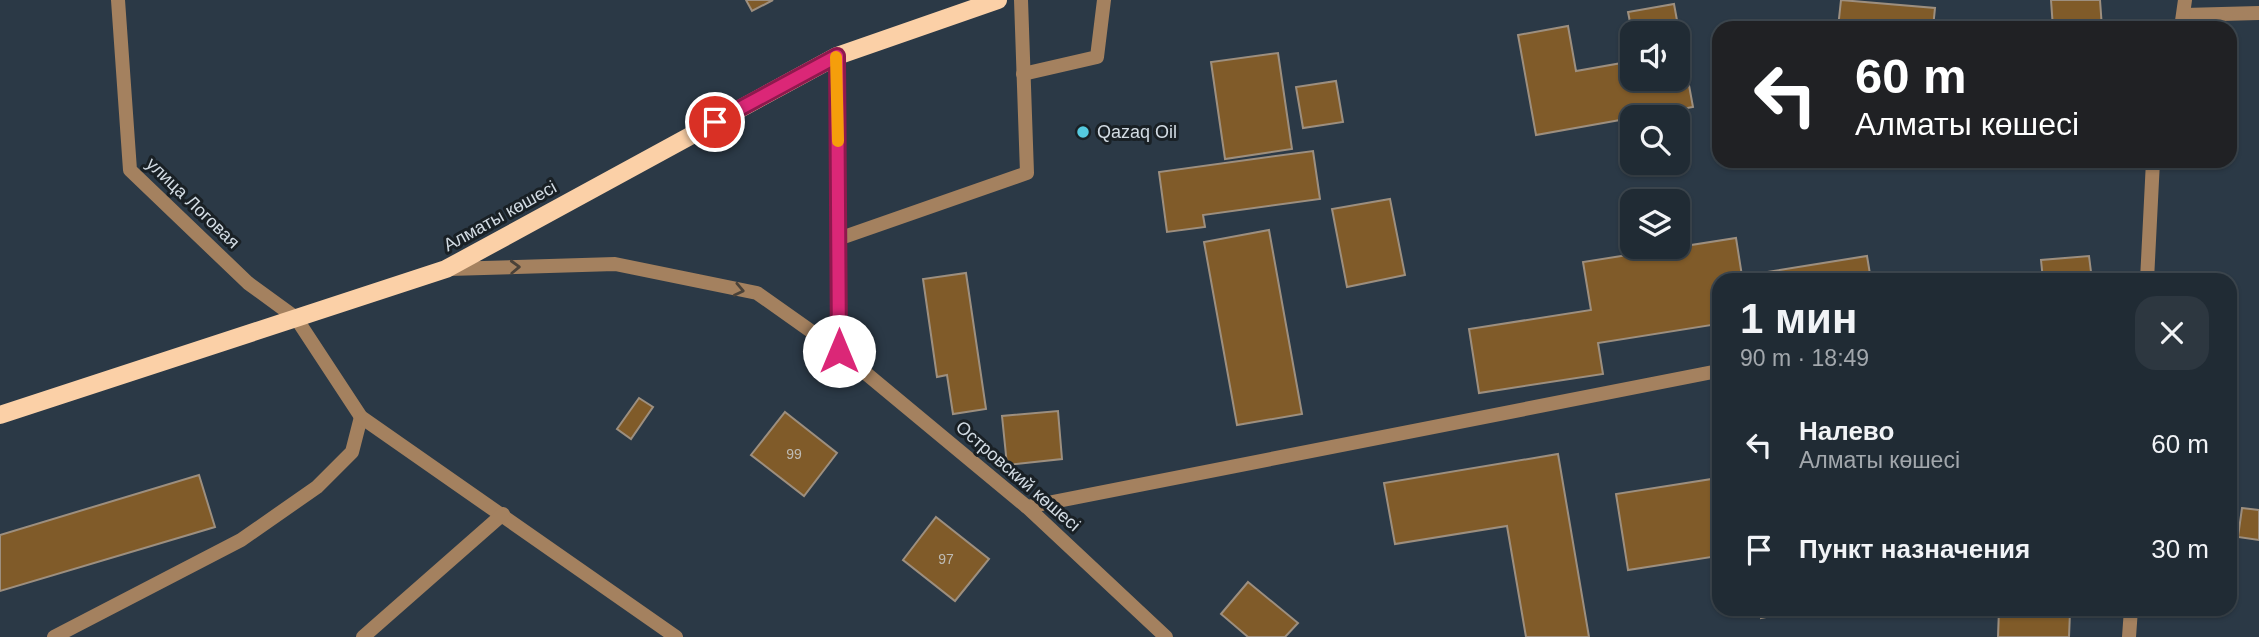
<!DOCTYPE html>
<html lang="ru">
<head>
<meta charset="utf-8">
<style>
  :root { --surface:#202b34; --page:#2d3740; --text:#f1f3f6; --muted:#a2a7ac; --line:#3d474f }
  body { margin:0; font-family:Helvetica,sans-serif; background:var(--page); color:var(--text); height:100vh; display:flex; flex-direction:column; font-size:26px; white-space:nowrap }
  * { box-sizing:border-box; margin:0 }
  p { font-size:23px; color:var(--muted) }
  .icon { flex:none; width:38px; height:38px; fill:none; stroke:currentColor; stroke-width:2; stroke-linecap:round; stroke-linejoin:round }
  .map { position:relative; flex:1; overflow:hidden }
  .panel { position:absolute; left:1712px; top:273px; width:525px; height:343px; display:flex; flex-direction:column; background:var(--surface); border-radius:21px; box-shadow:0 2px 5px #0004,0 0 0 2px var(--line) }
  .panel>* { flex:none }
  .banner { position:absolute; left:1712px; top:21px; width:525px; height:147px; border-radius:21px; box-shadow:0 2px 5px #0004,0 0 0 2px var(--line); background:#202124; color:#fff; overflow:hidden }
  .buttons { position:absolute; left:1620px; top:21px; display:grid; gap:14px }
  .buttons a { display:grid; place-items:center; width:70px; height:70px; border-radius:14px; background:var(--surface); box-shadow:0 2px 5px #0004,0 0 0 2px var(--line); font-size:35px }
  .pin { position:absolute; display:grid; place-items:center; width:60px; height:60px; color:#fff; margin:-30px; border:4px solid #fff; border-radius:50%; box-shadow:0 2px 7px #0007 }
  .me { position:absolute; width:77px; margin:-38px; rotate:0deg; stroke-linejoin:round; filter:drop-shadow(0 0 5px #0008) }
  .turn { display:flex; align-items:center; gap:24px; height:147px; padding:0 28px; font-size:32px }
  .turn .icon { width:91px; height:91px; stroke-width:2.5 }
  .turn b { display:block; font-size:49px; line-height:60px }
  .round { display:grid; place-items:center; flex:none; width:74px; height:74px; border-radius:21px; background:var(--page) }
  .summary { display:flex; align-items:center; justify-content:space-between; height:119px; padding:0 28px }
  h1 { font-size:42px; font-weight:700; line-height:52px }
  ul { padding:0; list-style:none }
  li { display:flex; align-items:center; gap:21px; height:105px; padding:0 28px }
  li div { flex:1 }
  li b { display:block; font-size:26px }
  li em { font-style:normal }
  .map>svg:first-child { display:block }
</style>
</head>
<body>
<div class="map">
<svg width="2259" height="637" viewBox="0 0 2259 637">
  <rect width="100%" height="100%" fill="#2b3946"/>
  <g fill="#805b29" stroke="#9d8f7f" stroke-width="2">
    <path d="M746 0H773L752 11Z"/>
    <path d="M1841 0 1935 8 1933 28H1838Z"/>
    <path d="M2051 0H2100L2102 28H2053Z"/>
    <path d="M1674 4 1693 107 1536 135 1518 35 1568 26 1576 71 1633 61V79H1678V33H1633V37L1628 12Z"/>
    <path d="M1278 53 1292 149 1225 159 1211 62Z"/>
    <path d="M1336 81 1343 122 1303 128 1296 87Z"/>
    <path d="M1313 151 1320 199 1203 215 1205 227 1167 232 1159 172Z"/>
    <path d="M1390 199 1405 275 1347 287 1332 209Z"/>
    <path d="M1269 230 1302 414 1237 425 1204 242Z"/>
    <path d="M1736 238 1742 276 1867 256 1871 280H1718V324L1598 343 1603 374 1479 393 1469 329 1591 310 1583 262Z"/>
    <path d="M2089 256 2092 280H2043L2041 260Z"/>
    <path d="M966 273 986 409 953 414 947 375 937 377 923 279Z"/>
    <path d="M639 398 653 407 631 439 617 429Z"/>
    <path d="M1058 411 1062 459 1007 465 1002 416Z"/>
    <path d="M785 412 837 453 804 496 751 455Z"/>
    <path d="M1558 454 1589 637H1526L1507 526 1395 544 1384 483Z"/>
    <path d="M199 475 215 527 0 591V535Z"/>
    <path d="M1718 478V556L1628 570 1616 494Z"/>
    <path d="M2242 508 2259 510V540L2238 537Z"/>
    <path d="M936 517 989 559 955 601 903 560Z"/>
    <path d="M1248 582 1298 623 1285 637H1248L1221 614Z"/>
    <path d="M1760 609H1790L1791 612 1761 618Z"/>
    <path d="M1999 609 2070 612 2069 637H1998Z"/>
  </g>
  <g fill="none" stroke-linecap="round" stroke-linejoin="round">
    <g stroke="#a4815f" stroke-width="14">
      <path d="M2184 15 2259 13"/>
      <path d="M1023 74 1097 57 1104 0"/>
      <path d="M838 239 1027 173 1021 0"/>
      <path d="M1027 507 1718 371"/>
      <path d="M54 637 241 540 317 487 352 452 361 417"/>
    </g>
    <g stroke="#a4815f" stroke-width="14">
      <path d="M118 0 130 170 248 283 296 318 361 417 676 637"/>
      <path d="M2181 28 2185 0"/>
      <path d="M837 56 839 351"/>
      <path d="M449 269 615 264 757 293 839 351 1027 507 1166 637"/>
      <path d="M2147 280 2153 161"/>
      <path d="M363 637 503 514"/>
      <path d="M2129 637 2131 609"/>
    </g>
    <path stroke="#fbd0a7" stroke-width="18" d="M0 415 446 269 837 56 998 0"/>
  </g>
  <defs><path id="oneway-chevron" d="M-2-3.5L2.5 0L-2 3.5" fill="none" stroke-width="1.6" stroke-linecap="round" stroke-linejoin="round" transform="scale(1.75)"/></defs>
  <g stroke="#4a4239">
    <use href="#oneway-chevron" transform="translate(515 267) rotate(-2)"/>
    <use href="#oneway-chevron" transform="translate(739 290) rotate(12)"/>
  </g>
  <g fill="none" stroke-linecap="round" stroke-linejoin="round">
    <defs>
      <path id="route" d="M715 122 837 56 839 351"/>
    </defs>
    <use href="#route" stroke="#8e194d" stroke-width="18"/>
    <use href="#route" stroke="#db2777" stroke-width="12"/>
    <path stroke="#f59e0b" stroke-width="12" d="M836 57 838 141"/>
  </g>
  <circle fill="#55cadf" stroke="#192025" stroke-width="2.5" cx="1083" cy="132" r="7"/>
  <g text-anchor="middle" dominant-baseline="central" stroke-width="6" stroke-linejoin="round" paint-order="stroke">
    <g font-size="14" fill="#bebbb4">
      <text x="794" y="454">99</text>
      <text x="946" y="559">97</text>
    </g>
    <g font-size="18" fill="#d2dbe3" stroke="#192025" text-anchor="start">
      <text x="1097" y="132">Qazaq Oil</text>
    </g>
    <g font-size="18" fill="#d2dbe3" stroke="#192025">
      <text transform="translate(193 203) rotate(44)">улица Логовая</text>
      <text transform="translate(500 216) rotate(-29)">Алматы көшесі</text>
      <text transform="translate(1018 476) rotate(41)">Островский көшесі</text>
    </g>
  </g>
</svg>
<div class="buttons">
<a><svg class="icon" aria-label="sound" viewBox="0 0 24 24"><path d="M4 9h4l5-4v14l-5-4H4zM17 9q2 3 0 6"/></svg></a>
<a><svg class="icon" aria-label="search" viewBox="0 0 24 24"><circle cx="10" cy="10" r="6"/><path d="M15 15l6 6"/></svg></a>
<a><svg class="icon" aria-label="layers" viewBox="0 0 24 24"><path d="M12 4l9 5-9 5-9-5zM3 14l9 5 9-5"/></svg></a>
</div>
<div class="pin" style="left:715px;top:122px;background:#d93025"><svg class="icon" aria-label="arrive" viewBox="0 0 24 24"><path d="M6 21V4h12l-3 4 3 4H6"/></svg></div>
<svg class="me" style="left:839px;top:351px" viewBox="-20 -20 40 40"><circle r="19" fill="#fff"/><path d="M0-13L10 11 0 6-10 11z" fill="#db2777"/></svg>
<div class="banner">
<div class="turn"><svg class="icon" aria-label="left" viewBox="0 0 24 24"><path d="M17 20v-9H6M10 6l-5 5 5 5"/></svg><div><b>60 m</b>Алматы көшесі</div></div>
</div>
<section class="panel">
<div class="summary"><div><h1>1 мин</h1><p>90 m · 18:49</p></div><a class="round"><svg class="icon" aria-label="close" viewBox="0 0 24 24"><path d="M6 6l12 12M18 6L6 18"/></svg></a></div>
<ul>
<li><svg class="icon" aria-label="left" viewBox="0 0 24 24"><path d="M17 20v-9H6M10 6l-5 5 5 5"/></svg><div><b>Налево</b><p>Алматы көшесі</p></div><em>60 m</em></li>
<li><svg class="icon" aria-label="arrive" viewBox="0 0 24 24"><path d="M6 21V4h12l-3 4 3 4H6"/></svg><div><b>Пункт назначения</b></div><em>30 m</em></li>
</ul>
</section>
</div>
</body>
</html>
